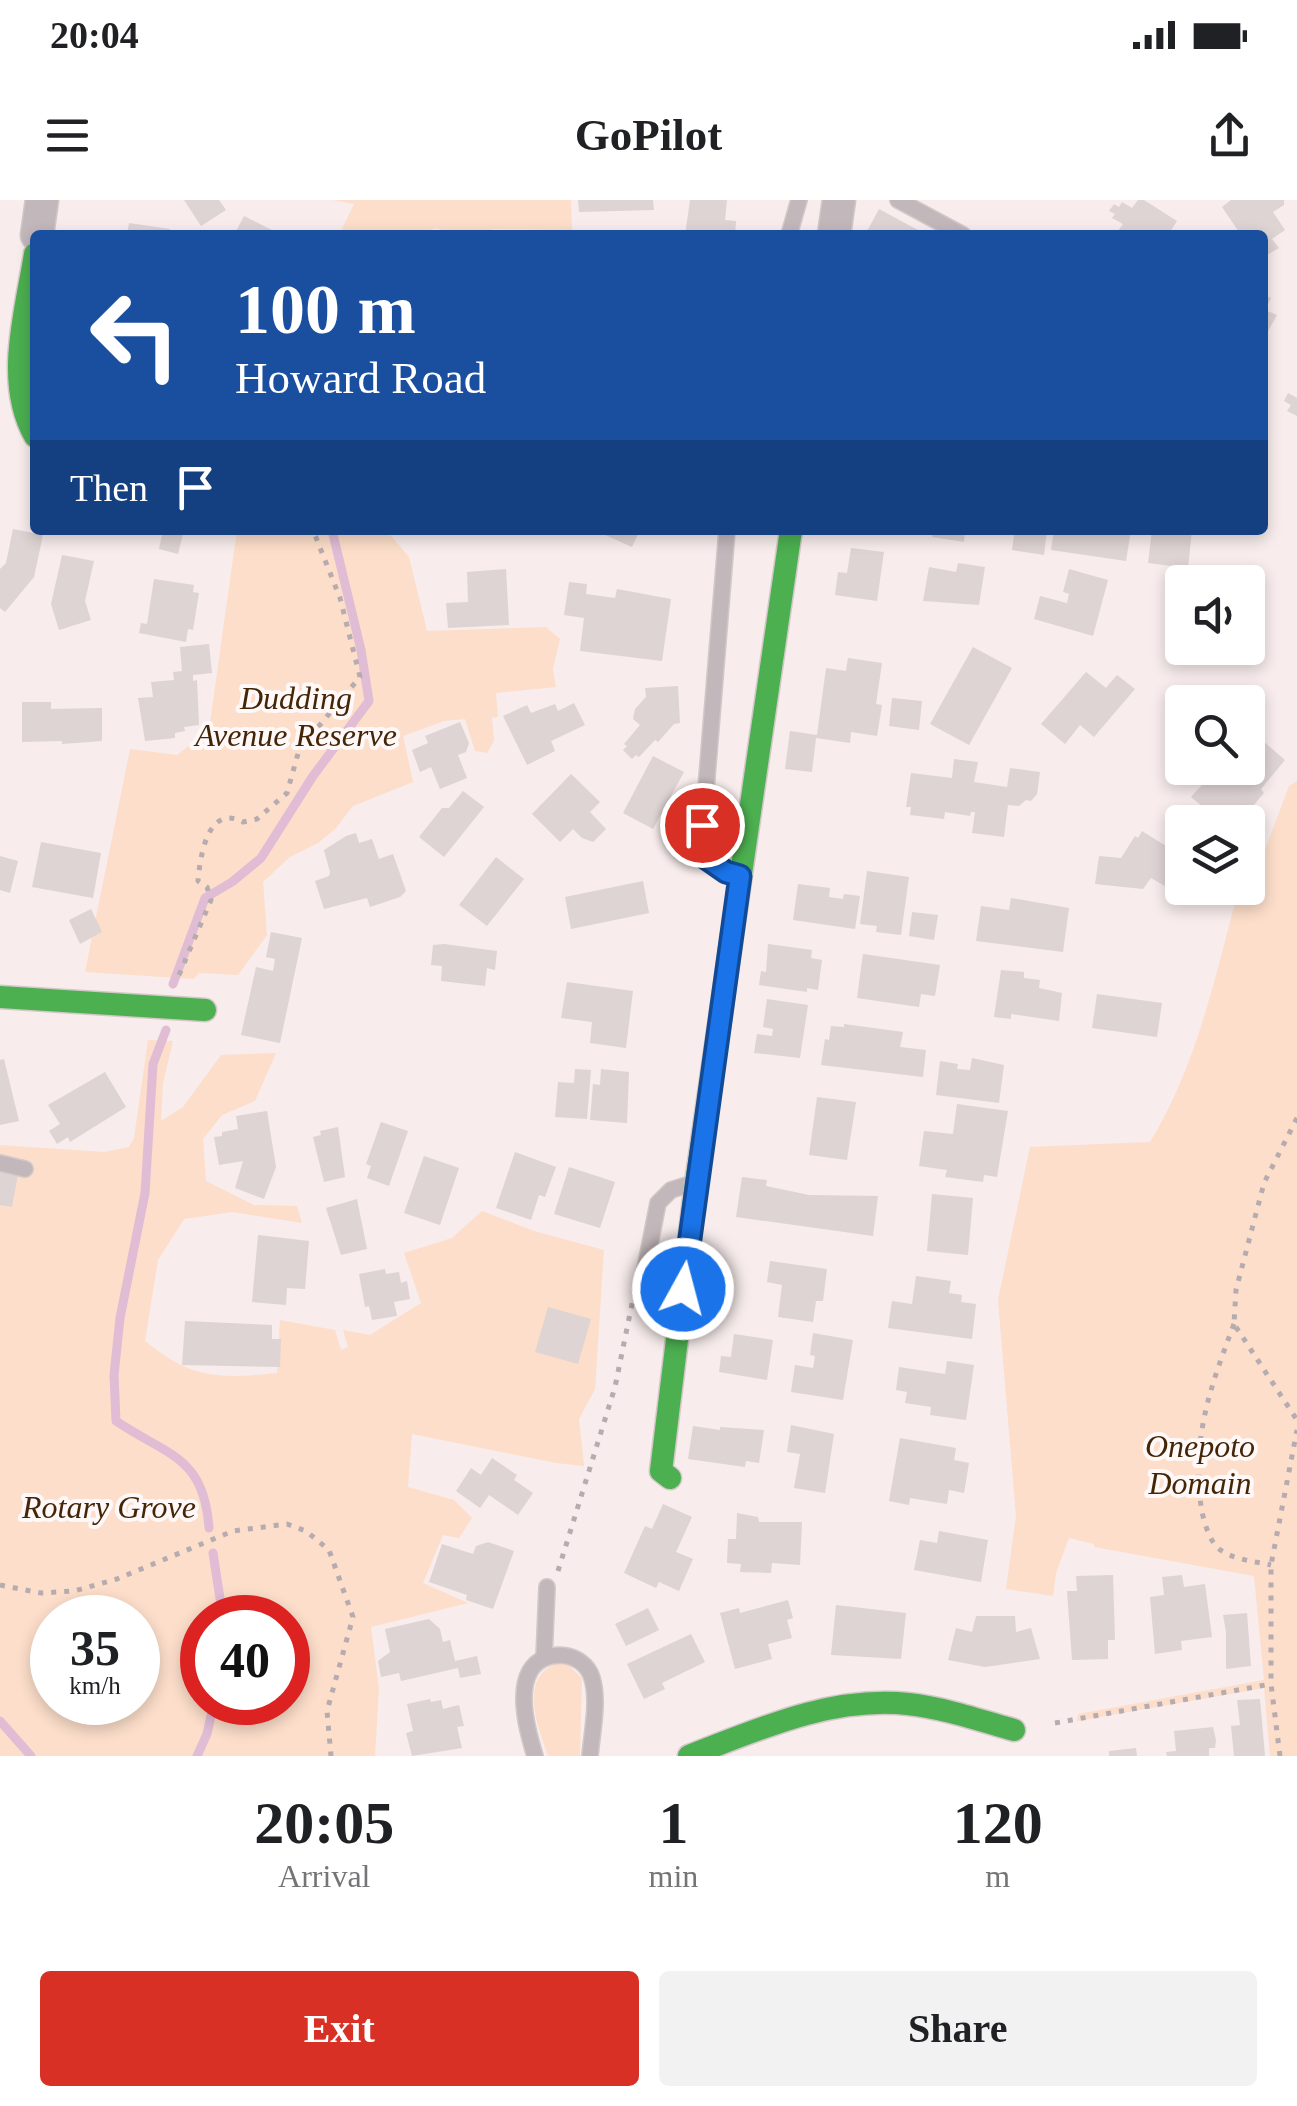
<!DOCTYPE html>
<html lang="en">
<head>
<meta charset="utf-8">
<style>
  :root { --surface:#fff; --page:#f2f2f2; --text:#202124; --muted:#757577; --accent:#d93025 }
  body { margin:0; font-family:"Times New Roman",serif; background:var(--page); color:var(--text); height:100vh; display:flex; flex-direction:column; font-size:38px; white-space:nowrap }
  * { box-sizing:border-box; margin:0 }
  p { font-size:32px; color:var(--muted) }
  .icon { flex:none; width:55px; height:55px; fill:none; stroke:currentColor; stroke-width:2; stroke-linecap:round; stroke-linejoin:round }
  .map { position:relative; height:1556px; overflow:hidden }
  .drawer { display:flex; flex-direction:column; background:var(--surface); flex:1 }
  .drawer>* { flex:none }
  .top-card { position:absolute; left:30px; top:30px; width:1238px; height:305px; border-radius:10px; box-shadow:0 5px 15px #0003; background:#1a4fa0; color:#fff; overflow:hidden }
  .buttons { position:absolute; left:1165px; top:365px; display:grid; gap:20px }
  .buttons a { display:grid; place-items:center; width:100px; height:100px; border-radius:10px; background:var(--surface); box-shadow:0 5px 15px #0003; font-size:50px }
  .speed { position:absolute; left:30px; top:1395px; display:flex; gap:20px; font-size:50px; font-weight:700; text-align:center }
  .speed>* { display:grid; place-content:center; width:130px; height:130px; border-radius:50%; background:var(--surface); box-shadow:0 5px 15px #0003; line-height:1 }
  .speed small { font-size:25px; font-weight:400 }
  .speed .limit { border:15px solid #d22; background:#fff; color:#111 }
  .pin { position:absolute; display:grid; place-items:center; width:85px; height:85px; color:#fff; margin:-42px; border:5px solid #fff; border-radius:50%; box-shadow:0 2px 10px #0007 }
  .me { position:absolute; width:110px; margin:-55px; rotate:7deg; stroke-linejoin:round; filter:drop-shadow(0 0 8px #0008) }
  .turn { display:flex; align-items:center; gap:35px; height:210px; padding:0 40px; font-size:45px }
  .turn .icon { width:130px; height:130px; stroke-width:2.5 }
  .turn b { display:block; font-size:70px; line-height:85px }
  .then { display:flex; align-items:center; height:95px; padding:0 40px; background:#0003; gap:20px; font-size:38px }
  .eta { display:flex; justify-content:space-evenly; align-items:center; height:170px; text-align:center }
  .eta b { font-size:60px; font-weight:800; line-height:70px }
  .cta { display:flex; gap:20px; margin-top:auto; padding:20px 40px }
  .cta a { flex:1; height:115px; border-radius:10px; background:var(--accent); color:#fff; font-size:40px; font-weight:800; line-height:115px; text-align:center }
  .cta a+a { background:var(--page); color:var(--text) }
  .status { display:flex; justify-content:space-between; align-items:center; height:70px; padding:0 50px; background:var(--surface); direction:ltr }
  .status svg { height:28px; fill:currentColor }
  header { display:flex; justify-content:space-between; align-items:center; height:130px; padding:0 40px; background:var(--surface); font-size:45px; font-weight:800 }
  .map>svg:first-child { display:block }
</style>
</head>
<body>
<div class="status"><b>20:04</b><svg viewBox="0 0 49 12"><path d="M0 12V9h3v3zM5 12V6h3v6zM10 12V3h3v9zM15 12V0h3v12zM26 1h20v11H26zM47 4h2v5h-2z"/></svg></div>
<header><svg class="icon" aria-label="menu" viewBox="0 0 24 24"><path d="M4 6h16M4 12h16M4 18h16"/></svg>GoPilot<svg class="icon" aria-label="share" viewBox="0 0 24 24"><path d="M12 15V3M7 8l5-5 5 5M5 13v7h14v-7"/></svg></header>
<div class="map">
<svg width="1297" height="1556" viewBox="0 0 1297 1556">
  <rect width="100%" height="100%" fill="#f8ecec"/>
  <g fill="#fcdeca" fill-rule="evenodd">
    <path d="M333 0H571L572 30 492 29 493 35H454L453 32 434 28 423 35H339L354 4Z"/>
    <path d="M237 330H386L409 357 427 431 546 427 560 439 553 469 556 487 496 493 498 517 492 518 494 541 487 553 475 551 465 519 444 521 403 536 413 582 353 606 335 629 318 643 290 657 263 682 267 735 238 775 199 773 194 779 85 772 130 549 177 555 209 530Z"/>
    <path d="M1297 581V1556H1270L1264 1488 1077 1521 1078 1514 1264 1480 1254 1376 1094 1347V1344L1069 1338 1056 1373 1053 1396 1006 1389 1016 1316 998 1100 1030 947 1150 942C1197 866 1216 773 1239 688H1248V672L1257 671 1289 586Z"/>
    <path d="M148 840 173 841 163 883 161 921 183 907 221 855 276 853 255 901 222 915 203 939 206 981 254 1005 297 1006 302 1023 232 1012 184 1019 158 1060 145 1141C192 1179 217 1179 277 1173L280 1120 335 1130 341 1150 348 1147 343 1130 370 1135 421 1103 404 1053 452 1038 482 1011 534 1031 604 1050 595 1189 579 1219 584 1266 556 1263 412 1234 408 1287 454 1300 472 1318 459 1338 443 1335 423 1383 468 1403 371 1427 379 1489 375 1556H0V945L105 952 129 947 134 938ZM52 1418H138V1502H52ZM202 1418H288V1502H202Z"/>
    <path d="M555 1464H567L582 1478 580 1556H548C539 1528 518 1480 555 1464Z"/>
  </g>
  <g fill="none" stroke-linecap="round" stroke-linejoin="round">
    <g stroke="#e0bcd5" stroke-width="9">
      <path d="M173 784 205 698 232 682 261 658 313 576 369 501 361 450 332 330"/>
      <path d="M166 830 153 864 145 993 120 1118 114 1175 116 1221C168 1256 204 1256 209 1328"/>
      <path d="M213 1353 223 1418"/>
      <path d="M0 1521 31 1556"/>
      <path d="M197 1556 207 1534 214 1502"/>
    </g>
  </g>
  <g fill="#ded4d3">
    <path d="M184 0H219L226 10 201 26Z"/>
    <path d="M578 0H653L654 10 579 12Z"/>
    <path d="M690 0H727L725 20 736 21 735 35H685Z"/>
    <path d="M1138 0H1144L1177 21 1168 35H1115L1123 24 1112 18 1115 14 1109 11 1114 4 1119 7 1122 2 1132 8Z"/>
    <path d="M1231 0H1284V5L1273 12 1285 30 1272 39 1279 48 1262 58V35H1241L1222 7Z"/>
    <path d="M879 9 927 35H865Z"/>
    <path d="M244 16 282 35H234Z"/>
    <path d="M129 23 170 29 169 35H127Z"/>
    <path d="M1262 94 1271 98 1265 110 1277 115 1262 142Z"/>
    <path d="M1288 193 1297 198V216L1287 211 1291 205 1284 201Z"/>
    <path d="M13 329 43 335 34 377 5 412 0 408V369L6 363Z"/>
    <path d="M163 330H184L178 354 159 349Z"/>
    <path d="M594 330H640L632 347Z"/>
    <path d="M933 330H965L964 342 932 337Z"/>
    <path d="M1003 330H1047L1044 355 1012 350 1014 335 1002 334Z"/>
    <path d="M1054 330H1131L1126 361 1051 350Z"/>
    <path d="M1152 330H1192L1188 368 1148 363Z"/>
    <path d="M851 348 884 352 877 401 835 395 838 372 847 373Z"/>
    <path d="M62 355 94 361 85 401 91 420 59 430 51 404Z"/>
    <path d="M958 363 985 367 979 405 923 401 929 367 956 372Z"/>
    <path d="M506 369 509 425 448 428 446 403 468 402 467 372Z"/>
    <path d="M1069 369 1108 380 1093 436 1034 419 1040 396 1067 403 1069 394 1063 392Z"/>
    <path d="M154 379 194 385 193 392 199 393 193 430 188 429 186 442 139 433 141 423 147 424Z"/>
    <path d="M569 382 587 384 586 394 615 398 617 389 671 399 662 461 580 451 584 418 564 415Z"/>
    <path d="M209 444 212 473 193 475V481L197 480 199 525 184 527 185 531 175 533V538L145 541 138 498 153 497 151 482 174 480 173 472 182 471 180 447Z"/>
    <path d="M973 447 1012 468 969 545 930 524Z"/>
    <path d="M848 458 882 463 876 504 882 505 877 536 851 532 850 543 816 538 812 572 785 569 790 531 817 535 826 468 846 471Z"/>
    <path d="M1086 472 1106 488 1117 475 1135 489 1094 537 1080 525 1065 544 1041 524Z"/>
    <path d="M678 486 680 523 674 524 658 542 655 540 639 557 636 555 632 559 623 550 627 546 624 544 640 525 633 519 635 509 646 497 645 488Z"/>
    <path d="M892 498 922 501 919 530 889 526Z"/>
    <path d="M22 502H51V509L102 508V541L62 544V541L22 542Z"/>
    <path d="M574 503 585 525 551 541 555 551 527 565 503 516 527 505 531 513 555 504 558 511Z"/>
    <path d="M460 522 469 543 466 552 458 555 467 578 440 589 431 567 420 572 412 550 428 543 425 536Z"/>
    <path d="M1263 541 1285 560 1261 589 1264 593 1241 620 1236 615 1230 622H1221L1191 597 1217 568 1222 572 1226 568H1248V545L1255 551Z"/>
    <path d="M653 556 684 572 653 629 623 613Z"/>
    <path d="M954 559 978 562 974 582 1007 587 1010 568 1040 572 1037 594 1031 601 1026 600 1019 606 1008 605 1004 637 972 633 975 612H971L970 616 945 612 944 619 910 615 911 607H906L911 573 952 578Z"/>
    <path d="M571 574 600 602 590 612 606 629 593 642 582 638 573 629 560 642 532 614Z"/>
    <path d="M463 591 484 607 444 657 419 637 442 608H449Z"/>
    <path d="M1142 631 1182 656 1165 686 1151 678 1143 689 1095 684 1099 656 1121 658 1135 636 1138 638Z"/>
    <path d="M356 633 359 643 372 639 379 659 393 654 406 691 400 697 370 707 367 698 324 709 315 681 329 676 330 672 324 650 346 636Z"/>
    <path d="M41 642 101 653 93 698 32 687Z"/>
    <path d="M0 656 18 661 10 693 0 690Z"/>
    <path d="M496 657 524 679 487 726 459 705Z"/>
    <path d="M867 671 909 677 901 735 876 732 877 726 860 724Z"/>
    <path d="M643 681 649 713 571 729 565 697Z"/>
    <path d="M798 684 830 688 829 697 843 699 844 694 860 696 855 729 793 720Z"/>
    <path d="M1011 698 1069 708 1063 752 976 741 981 706 1009 710Z"/>
    <path d="M91 709 102 732 80 744 69 720Z"/>
    <path d="M912 712 938 715 934 740 909 736Z"/>
    <path d="M271 732 302 738 280 843 241 835 256 767 273 771 275 759 266 757Z"/>
    <path d="M444 744 497 751 495 770 487 768 485 786 441 781 442 766 431 765 433 745Z"/>
    <path d="M768 744 812 750 811 758 822 760 818 790 807 788V792L759 785 761 771 766 772Z"/>
    <path d="M863 754 940 765 935 796 921 794 919 807 857 798Z"/>
    <path d="M1001 770 1024 772V778L1040 780 1039 788 1062 793 1059 821 1011 814V819L994 817Z"/>
    <path d="M567 782 633 791 626 848 590 843 592 822 561 818Z"/>
    <path d="M1097 794 1162 803 1157 837 1092 828Z"/>
    <path d="M767 799 808 805 800 858 754 853 757 834 772 836 773 829 763 827Z"/>
    <path d="M844 824 903 832 900 847 926 850 923 877 821 865 825 839 829 840 831 826 844 827Z"/>
    <path d="M972 858 1004 865 999 903 936 895 940 861 958 864 957 869 970 870Z"/>
    <path d="M4 859 19 921 0 925V860Z"/>
    <path d="M575 869 591 870 587 919 555 917 558 882 574 883Z"/>
    <path d="M601 869 629 872 627 923 590 920 593 884 600 885Z"/>
    <path d="M105 872 126 907 70 942 68 937 57 944 49 931 60 924 48 905Z"/>
    <path d="M817 897 856 902 847 960 809 955Z"/>
    <path d="M957 904 1008 911 997 977 984 975 983 982 945 977 947 970 919 966 924 931 953 934Z"/>
    <path d="M267 911 276 967 264 999 235 988 243 961 219 965 214 937 222 936V932L238 929 236 916Z"/>
    <path d="M381 922 408 931 389 986 367 978 371 966 366 964Z"/>
    <path d="M338 927 345 977 324 982 313 937 321 935 320 931Z"/>
    <path d="M515 952 556 967 545 997 539 995 531 1020 496 1008Z"/>
    <path d="M424 956 459 968 440 1025 404 1013Z"/>
    <path d="M569 967 615 982 600 1028 554 1014Z"/>
    <path d="M0 971 18 974 12 1007 0 1005Z"/>
    <path d="M742 977 767 980 766 986 809 995 878 996 873 1036 736 1017Z"/>
    <path d="M932 994 973 998 968 1055 927 1051Z"/>
    <path d="M357 999 367 1049 341 1055 326 1008Z"/>
    <path d="M258 1035 309 1041 305 1089 287 1088 286 1105 252 1102Z"/>
    <path d="M770 1061 827 1069 823 1101H816L813 1122 778 1117 782 1085 767 1082Z"/>
    <path d="M385 1069 386 1074 399 1072 401 1083 407 1081 410 1099 394 1102 397 1116 372 1120 369 1106 365 1107 359 1074Z"/>
    <path d="M916 1076 951 1081 949 1093 962 1095 961 1102 976 1104 972 1139 888 1128 892 1101 912 1104Z"/>
    <path d="M548 1107 591 1119 578 1164 535 1152Z"/>
    <path d="M185 1121 272 1125V1139H281L280 1167 182 1165Z"/>
    <path d="M813 1133 853 1140 843 1200 791 1192 795 1165 813 1168 815 1156 810 1155Z"/>
    <path d="M734 1134 773 1140 767 1180 719 1172 721 1156 731 1157Z"/>
    <path d="M947 1161 974 1165 966 1220 930 1215 931 1207 905 1203 907 1192 896 1190 899 1167 945 1174Z"/>
    <path d="M791 1225 834 1234 825 1293 794 1288 800 1254 787 1252Z"/>
    <path d="M693 1226 720 1230V1227L764 1230 759 1263 746 1261 745 1267 688 1259Z"/>
    <path d="M900 1238 956 1248 954 1260 969 1263 964 1293 949 1290 947 1304 910 1298 909 1305 889 1301Z"/>
    <path d="M492 1258 517 1275 514 1280 533 1293 518 1315 489 1295 480 1308 456 1291 471 1268 481 1275Z"/>
    <path d="M663 1304 692 1317 676 1352 693 1359 679 1391 659 1382 656 1388 624 1373 645 1326 652 1329Z"/>
    <path d="M737 1313 758 1317 759 1322H802L800 1365 772 1363 771 1373 740 1372 741 1364 727 1363 728 1339H736Z"/>
    <path d="M939 1331 988 1340 981 1382 914 1370 920 1340 937 1343Z"/>
    <path d="M488 1342 514 1351 493 1409 466 1400 467 1395 429 1382 442 1344 473 1354 476 1346Z"/>
    <path d="M1113 1375 1115 1440H1108V1459L1072 1460 1067 1391H1077L1076 1376Z"/>
    <path d="M1182 1375 1184 1387 1205 1384 1212 1437 1181 1441 1182 1450 1155 1454 1150 1397 1164 1395 1162 1377Z"/>
    <path d="M788 1400 793 1418 787 1420 792 1438 768 1444 772 1459 735 1469 720 1413 739 1408 740 1413Z"/>
    <path d="M836 1405 906 1413 901 1459 831 1455Z"/>
    <path d="M648 1408 659 1430 626 1446 615 1424Z"/>
    <path d="M1247 1413 1251 1466 1226 1469V1432L1223 1415Z"/>
    <path d="M976 1416H1015L1016 1432 1031 1428 1040 1459 985 1467 948 1460 956 1428 972 1432Z"/>
    <path d="M429 1419 440 1429 443 1442 450 1440 455 1461 477 1456 481 1474 460 1478 458 1468 401 1481 399 1473 381 1477 378 1461 390 1452 385 1429Z"/>
    <path d="M691 1434 705 1462 662 1483 665 1489 644 1499 627 1464Z"/>
    <path d="M430 1499 431 1502 441 1500 443 1509 459 1505 464 1526 457 1527 462 1548 412 1556 406 1533 413 1531 407 1504Z"/>
    <path d="M1260 1499 1265 1556H1234L1231 1526 1240 1525 1237 1500Z"/>
    <path d="M1213 1527 1216 1540 1215 1548H1209V1556H1167L1166 1552 1176 1551 1174 1531Z"/>
    <path d="M1136 1548 1137 1556H1109V1551Z"/>
  </g>
  <g fill="none" stroke-linecap="round" stroke-linejoin="round">
    <defs>
      <g id="lane">
        <path d="M898 0 963 35"/>
        <path d="M789 35 799 0"/>
        <path d="M727 330 702 638 706 658 737 675"/>
        <path d="M0 963 25 969"/>
        <path d="M643 1079 658 1003 671 990 690 984"/>
        <path d="M544 1458 547 1387"/>
        <path d="M535 1556C528 1533 517 1494 530 1471 544 1447 584 1451 592 1478 599 1501 592 1532 590 1556"/>
      </g>
      <g id="street">
        <path d="M37 35 42 0"/>
        <path d="M834 35 839 0"/>
      </g>
      <g id="fast">
        <path d="M35 54C26 111 4 182 35 236"/>
        <path d="M0 797 205 810"/>
        <path d="M670 1278 661 1271 696 983 791 330"/>
        <path d="M689 1556C759 1529 831 1496 908 1504 944 1508 979 1520 1014 1530"/>
      </g>
    </defs>
    <use href="#lane" stroke="#d2c8c8" stroke-width="18"/>
    <use href="#street" stroke="#d2c8c8" stroke-width="35"/>
    <use href="#fast" stroke="#d2c8c8" stroke-width="25"/>
    <g stroke="#b6acaf" stroke-width="5" stroke-dasharray="5 8" stroke-linecap="butt">
      <path d="M179 775 211 700 207 687 198 681C200 658 207 603 243 622L257 619 287 593 299 550 360 477 340 398 313 330"/>
      <path d="M1297 918 1264 983 1236 1090 1234 1124 1297 1220"/>
      <path d="M1234 1124C1210 1188 1192 1237 1201 1306 1203 1319 1209 1341 1219 1349 1234 1360 1253 1361 1271 1365"/>
      <path d="M558 1371 615 1187 633 1099"/>
      <path d="M0 1385 41 1393 74 1391 117 1379 233 1331 287 1324 306 1331 329 1350 353 1417 327 1511 331 1556"/>
      <path d="M1055 1523 1271 1484"/>
      <path d="M1280 1556 1271 1484V1365L1297 1230"/>
    </g>
    <use href="#lane" stroke="#c2b7bb" stroke-width="15"/>
    <use href="#street" stroke="#c2b7bb" stroke-width="32"/>
    <use href="#fast" stroke="#4caf50" stroke-width="22"/>
  </g>
  <g fill="none" stroke-linecap="round" stroke-linejoin="round">
    <defs>
      <path id="route" d="M683 1089 740 676 726 672 706 658 702 625"/>
    </defs>
    <use href="#route" stroke="#114b97" stroke-width="25"/>
    <use href="#route" stroke="#1a73e8" stroke-width="18"/>
  </g>
  <g text-anchor="middle" dominant-baseline="central" stroke-width="8" stroke-linejoin="round" paint-order="stroke">
    <g font-size="32" font-style="italic" fill="#442607" stroke="#fef8f8">
      <text x="296" y="498">Dudding<tspan x="296" dy="37">Avenue Reserve</tspan></text>
      <text x="1200" y="1246">Onepoto<tspan x="1200" dy="37">Domain</tspan></text>
      <text x="109" y="1307">Rotary Grove</text>
    </g>
  </g>
</svg>
<div class="buttons">
<a><svg class="icon" aria-label="sound" viewBox="0 0 24 24"><path d="M4 9h4l5-4v14l-5-4H4zM17 9q2 3 0 6"/></svg></a>
<a><svg class="icon" aria-label="search" viewBox="0 0 24 24"><circle cx="10" cy="10" r="6"/><path d="M15 15l6 6"/></svg></a>
<a><svg class="icon" aria-label="layers" viewBox="0 0 24 24"><path d="M12 4l9 5-9 5-9-5zM3 14l9 5 9-5"/></svg></a>
</div>
<div class="speed"><div>35<small>km/h</small></div><div class="limit">40</div></div>
<div class="pin" style="left:702px;top:625px;background:#d93025"><svg class="icon" aria-label="arrive" viewBox="0 0 24 24"><path d="M6 21V4h12l-3 4 3 4H6"/></svg></div>
<svg class="me" style="left:683px;top:1089px" viewBox="-20 -20 40 40"><circle r="17" fill="#1a73e8" stroke="#fff" stroke-width="3"/><path d="M0-11L8 9 0 5-8 9z" fill="#fff"/></svg>
<div class="top-card">
<div class="turn"><svg class="icon" aria-label="left" viewBox="0 0 24 24"><path d="M17 20v-9H6M10 6l-5 5 5 5"/></svg><div><b>100 m</b>Howard Road</div></div>
<div class="then">Then<svg class="icon" aria-label="arrive" viewBox="0 0 24 24"><path d="M6 21V4h12l-3 4 3 4H6"/></svg></div>
</div>
</div>
<section class="drawer">
<div class="eta">
<div><b>20:05</b><p>Arrival</p></div>
<div><b>1</b><p>min</p></div>
<div><b>120</b><p>m</p></div>
</div>
<div class="cta"><a>Exit</a><a>Share</a></div>
</section>
</body>
</html>
